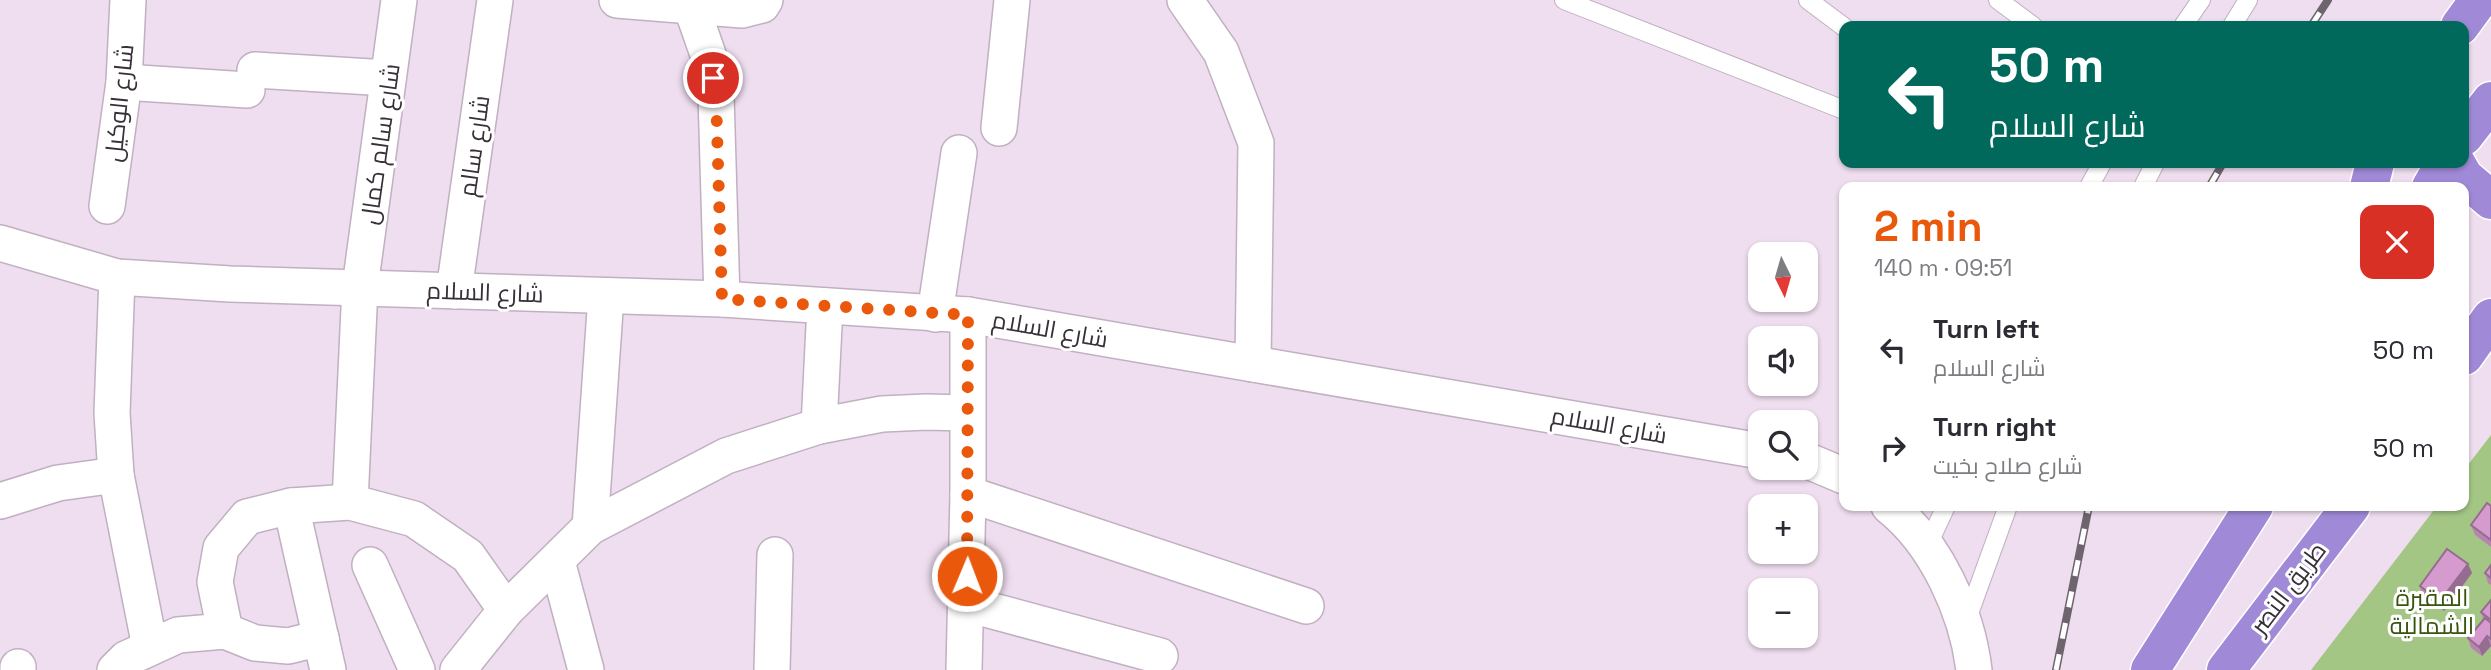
<!DOCTYPE html>
<html lang="en">
<head>
<meta charset="utf-8">
<style>
  :root { --surface:#fff; --page:#f7f7f7; --text:#2b2b33; --muted:#7c7c81; --accent:#ea580c }
  body { margin:0; font-family:"Space Grotesk",Cairo,sans-serif; background:var(--page); color:var(--text); height:100vh; display:flex; flex-direction:column; font-size:26px; white-space:nowrap }
  * { box-sizing:border-box; margin:0 }
  p { font-size:23px; color:var(--muted) }
  .icon { flex:none; width:38px; height:38px; fill:none; stroke:currentColor; stroke-width:2; stroke-linecap:round; stroke-linejoin:round }
  .map { position:relative; flex:1; overflow:hidden }
  .details { position:absolute; left:1839px; top:182px; width:630px; height:329px; display:flex; flex-direction:column; background:var(--surface); border-radius:14px; box-shadow:0 2px 5px #0004 }
  .details>* { flex:none }
  .guide { position:absolute; left:1839px; top:21px; width:630px; height:147px; border-radius:14px; box-shadow:0 2px 5px #0004; background:#00695c; color:#fff; overflow:hidden }
  .needle { width:46px; rotate:175deg }
  .fabs { position:absolute; left:1748px; top:242px; display:grid; gap:14px }
  .fabs a { display:grid; place-items:center; width:70px; height:70px; border-radius:14px; background:var(--surface); box-shadow:0 2px 5px #0004; font-size:35px }
  .pin { position:absolute; display:grid; place-items:center; width:60px; height:60px; color:#fff; margin:-30px; border:4px solid #fff; border-radius:50%; box-shadow:0 2px 7px #0007 }
  .me { position:absolute; width:77px; margin:-38px; rotate:1deg; stroke-linejoin:round; filter:drop-shadow(0 0 5px #0008) }
  .turn { display:flex; align-items:center; gap:24px; height:147px; padding:0 35px; font-size:32px }
  .turn .icon { width:91px; height:91px; stroke-width:2.5 }
  .turn b { display:block; font-size:49px; line-height:60px }
  .round { display:grid; place-items:center; flex:none; width:74px; height:74px; border-radius:14px; background:var(--page) }
  .head { display:flex; align-items:center; justify-content:space-between; height:119px; padding:0 35px }
  h1 { font-size:42px; font-weight:800; line-height:52px; color:var(--accent) }
  ul { padding:0; list-style:none }
  li { display:flex; align-items:center; gap:21px; height:98px; padding:0 35px }
  li div { flex:1 }
  li b { display:block; font-size:26px }
  li em { font-style:normal }
  .map>svg:first-child { display:block }
</style>
</head>
<body>
<div class="map">
<svg width="2491" height="670" viewBox="0 0 2491 670">
  <rect width="100%" height="100%" fill="#efdeef"/>
  <path fill="#a3c684" d="M2491 435V670H2311L2437 506H2464V470Z"/>
  <g fill="none" stroke-linecap="round" stroke-linejoin="round">
    <defs>
      <g id="lane">
        <path d="M1564 0 1844 110"/>
        <path d="M1808 0 1844 27"/>
        <path d="M1998 0 2033 26"/>
        <path d="M2183 26 2201 0"/>
        <path d="M2232 26 2248 0"/>
        <path d="M2089 187 2102 163"/>
        <path d="M2143 187 2155 163"/>
        <path d="M1927 547 1946 506"/>
        <path d="M1967 619 2008 506"/>
      </g>
      <g id="street">
        <path d="M617 0 742 10 762 5 765 0"/>
        <path d="M689 0 710 60 716 95 722 299"/>
        <path d="M1185 0 1221 52 1256 143 1253 364"/>
        <path d="M255 70 388 78"/>
        <path d="M124 82 247 90"/>
        <path d="M999 128 1012 0"/>
        <path d="M107 206 124 82 128 0"/>
        <path d="M0 243 117 277 230 284 722 299 968 315 1760 451"/>
        <path d="M117 277 112 413 116 475 150 647"/>
        <path d="M454 291 495 0"/>
        <path d="M935 314 959 153"/>
        <path d="M819 426 825 306"/>
        <path d="M1806 460 1844 476"/>
        <path d="M968 494 1306 606"/>
        <path d="M0 501 58 483 116 475"/>
        <path d="M350 502 360 287 399 0"/>
        <path d="M291 506 328 670"/>
        <path d="M1889 506C1936 543 1967 612 1974 670"/>
        <path d="M590 527 606 296"/>
        <path d="M557 561 586 670"/>
        <path d="M370 565 417 670"/>
        <path d="M967 604 1160 656"/>
        <path d="M225 631 215 582 221 548 247 517 291 506 350 502 414 519 468 556 506 610"/>
        <path d="M18 667V670"/>
        <path d="M115 670 126 659 178 635 225 631 255 643 288 646 321 638"/>
        <path d="M458 670 506 610 590 527 726 456 819 426 882 414 926 412 967 413"/>
        <path d="M772 670 775 555"/>
        <path d="M964 670 968 494V315"/>
      </g>
      <g id="highway">
        <path d="M2460 26 2479 0"/>
        <path d="M2464 136 2491 101"/>
        <path d="M2456 163 2464 177 2491 200"/>
        <path d="M2369 187 2375 163"/>
        <path d="M2431 187 2445 163"/>
        <path d="M2464 356 2491 318"/>
        <path d="M2150 670 2254 506"/>
        <path d="M2226 670 2351 506"/>
      </g>
    </defs>
    <use href="#lane" stroke="#c0b0c0" stroke-width="20"/>
    <use href="#street" stroke="#c0b0c0" stroke-width="38"/>
    <use href="#highway" stroke="#fff" stroke-width="41"/>
    <use href="#lane" stroke="#fff" stroke-width="18"/>
    <use href="#street" stroke="#fff" stroke-width="35"/>
    <use href="#highway" stroke="#a08ad7" stroke-width="38"/>
    <defs>
      <g id="rail">
        <path d="M2311 26 2328 0"/>
        <path d="M2209 187 2223 163"/>
        <path d="M2056 670 2089 506"/>
      </g>
    </defs>
    <use href="#rail" stroke="#6e646e" stroke-width="8"/>
    <use href="#rail" stroke="#fff" stroke-width="5" stroke-dasharray="16" stroke-linecap="butt"/>
  </g>
  <g fill="#b885b1">
    <path d="M2491 506V547L2475 535 2471 525Z"/>
    <path d="M2468 564 2472 573 2444 611 2423 596 2420 586Z"/>
    <path d="M2491 565V585L2488 583 2485 573Z"/>
    <path d="M2491 600V646L2482 656 2471 648 2468 638 2483 619 2481 612Z"/>
  </g>
  <g fill="#966c90">
    <path d="M2468 564 2472 573 2444 611 2440 601Z"/>
    <path d="M2487 636 2491 646 2482 656 2479 647Z"/>
  </g>
  <g fill="#d69bce" stroke="#966c90" stroke-width="2">
    <path d="M2487 503 2491 506V540L2471 525Z"/>
    <path d="M2447 549 2468 564 2440 601 2420 586Z"/>
    <path d="M2491 565V578L2485 573Z"/>
    <path d="M2491 600V620L2481 612Z"/>
    <path d="M2485 618 2491 623V639L2487 636 2479 647 2468 638Z"/>
  </g>
  <g fill="none" stroke-linecap="round" stroke-linejoin="round">
    <path stroke="#ea580c" stroke-width="12" stroke-dasharray="0 21.6" d="M713 78 716 95 722 299 968 315 967 576"/>
  </g>
  <g text-anchor="middle" dominant-baseline="central" stroke-width="6" stroke-linejoin="round" paint-order="stroke">
    <g font-size="24" fill="#373037" stroke="#fff">
      <text transform="translate(119 103) rotate(-84)">شارع الوكيل</text>
      <text transform="translate(380 144) rotate(-82)">شارع سالم كمال</text>
      <text transform="translate(474 146) rotate(-82)">شارع سالم</text>
      <text transform="translate(485 292) rotate(2)">شارع السلام</text>
      <text transform="translate(1050 329) rotate(10)">شارع السلام</text>
      <text transform="translate(1609 425) rotate(10)">شارع السلام</text>
      <text transform="translate(2288 588) rotate(-53)">طريق النصر</text>
    </g>
    <g font-size="24" fill="#37550f" stroke="#fff">
      <text x="2432" y="597">المقبرة<tspan x="2432" dy="28">الشمالية</tspan></text>
    </g>
  </g>
</svg>
<div class="fabs">
<a><svg class="needle" viewBox="-14 -14 28 28"><path d="M0-13l5 13h-10z" fill="#e53935"/><path d="M0 13l5-13h-10z" fill="#7c7c81"/></svg></a>
<a><svg class="icon" aria-label="sound" viewBox="0 0 24 24"><path d="M4 9h4l5-4v14l-5-4H4zM17 9q2 3 0 6"/></svg></a>
<a><svg class="icon" aria-label="search" viewBox="0 0 24 24"><circle cx="10" cy="10" r="6"/><path d="M15 15l6 6"/></svg></a>
<a>+</a>
<a>−</a>
</div>
<div class="pin" style="left:713px;top:78px;background:#d93025"><svg class="icon" aria-label="arrive" viewBox="0 0 24 24"><path d="M6 21V4h12l-3 4 3 4H6"/></svg></div>
<svg class="me" style="left:967px;top:576px" viewBox="-20 -20 40 40"><circle r="17" fill="#ea580c" stroke="#fff" stroke-width="3"/><path d="M0-11L8 9 0 5-8 9z" fill="#fff"/></svg>
<div class="guide">
<div class="turn"><svg class="icon" aria-label="left" viewBox="0 0 24 24"><path d="M17 20v-9H6M10 6l-5 5 5 5"/></svg><div><b>50 m</b>شارع السلام</div></div>
</div>
<section class="details">
<div class="head"><div><h1>2 min</h1><p>140 m · 09:51</p></div><a class="round" style="background:#d93025;color:#fff"><svg class="icon" aria-label="close" viewBox="0 0 24 24"><path d="M6 6l12 12M18 6L6 18"/></svg></a></div>
<ul>
<li><svg class="icon" aria-label="left" viewBox="0 0 24 24"><path d="M17 20v-9H6M10 6l-5 5 5 5"/></svg><div><b>Turn left</b><p>شارع السلام</p></div><em>50 m</em></li>
<li><svg class="icon" aria-label="right" viewBox="0 0 24 24"><path d="M7 20v-9h11M14 6l5 5-5 5"/></svg><div><b>Turn right</b><p>شارع صلاح بخيت</p></div><em>50 m</em></li>
</ul>
</section>
</div>
</body>
</html>
